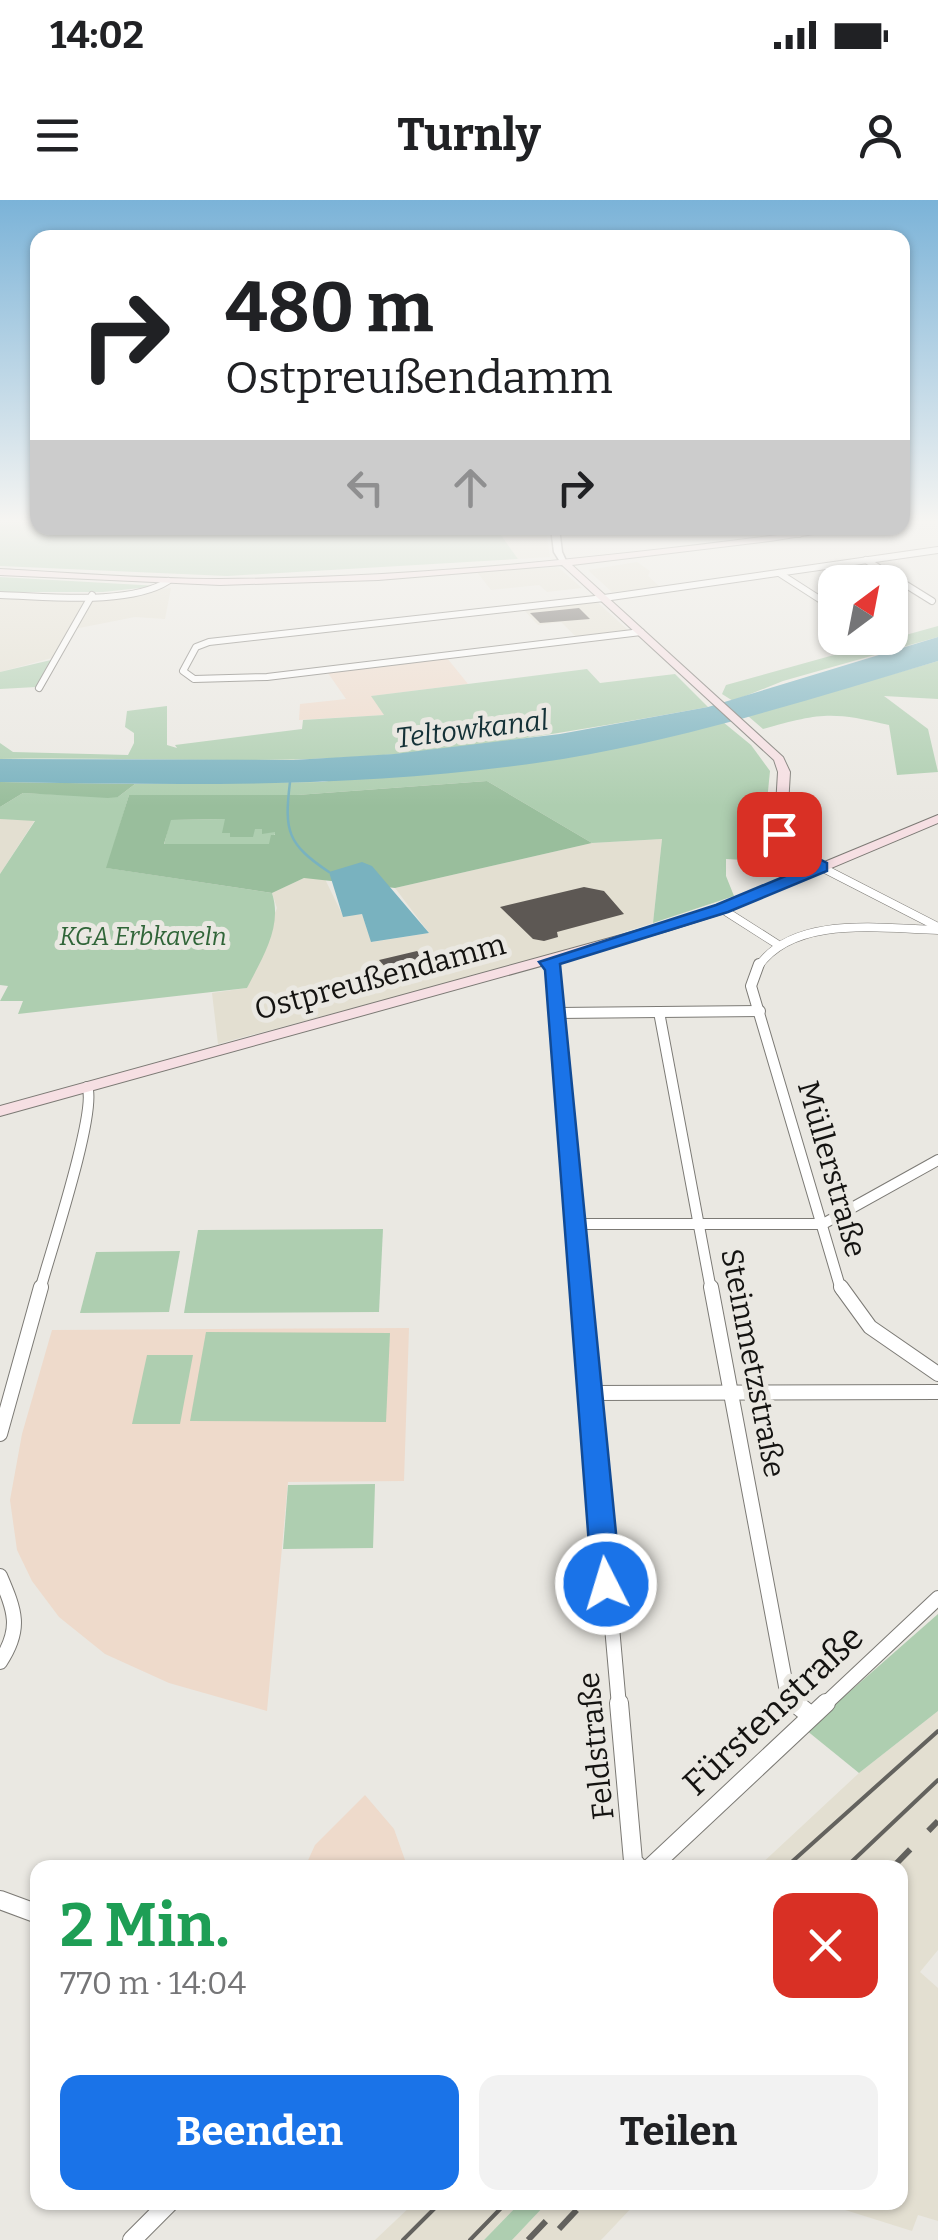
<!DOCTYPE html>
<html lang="de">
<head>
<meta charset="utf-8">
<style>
  :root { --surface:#fff; --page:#f2f2f2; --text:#202124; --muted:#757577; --accent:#1a73e8 }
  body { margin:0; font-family:Bitter,serif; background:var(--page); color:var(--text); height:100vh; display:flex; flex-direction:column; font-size:38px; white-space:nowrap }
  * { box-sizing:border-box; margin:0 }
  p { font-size:32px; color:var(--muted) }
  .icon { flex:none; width:55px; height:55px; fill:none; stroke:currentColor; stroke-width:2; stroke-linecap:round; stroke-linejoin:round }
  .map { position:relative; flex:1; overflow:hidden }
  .panel { position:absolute; left:30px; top:1660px; width:878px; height:350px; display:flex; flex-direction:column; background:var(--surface); border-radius:20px; box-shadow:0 2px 8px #0004 }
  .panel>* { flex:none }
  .hud { position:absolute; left:30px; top:30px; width:880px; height:305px; border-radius:20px; box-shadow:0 2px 8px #0004; background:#fff; color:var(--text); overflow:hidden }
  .needle { width:65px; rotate:32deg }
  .buttons { position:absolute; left:818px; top:365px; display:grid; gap:20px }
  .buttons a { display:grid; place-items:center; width:90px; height:90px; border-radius:20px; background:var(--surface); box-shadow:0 2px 8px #0004; font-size:50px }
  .pin { position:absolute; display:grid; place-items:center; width:85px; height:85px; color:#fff; margin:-42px; border-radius:20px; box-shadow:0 5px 15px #0006 }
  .me { position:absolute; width:110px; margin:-55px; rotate:355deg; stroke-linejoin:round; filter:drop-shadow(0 0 8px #0008) }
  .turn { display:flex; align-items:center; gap:35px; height:210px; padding:0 30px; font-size:45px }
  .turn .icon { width:130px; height:130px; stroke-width:2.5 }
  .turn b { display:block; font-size:70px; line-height:85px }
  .lanes { display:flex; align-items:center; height:95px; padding:0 30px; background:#0003; justify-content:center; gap:50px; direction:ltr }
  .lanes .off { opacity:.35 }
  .round { display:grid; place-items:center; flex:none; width:105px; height:105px; border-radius:20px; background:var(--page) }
  .overview { display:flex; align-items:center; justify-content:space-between; height:170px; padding:0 30px }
  h1 { font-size:60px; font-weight:700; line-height:75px; color:#1e9e55 }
  .cta { display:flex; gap:20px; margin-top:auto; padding:20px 30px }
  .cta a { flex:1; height:115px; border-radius:20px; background:var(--accent); color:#fff; font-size:40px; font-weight:700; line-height:115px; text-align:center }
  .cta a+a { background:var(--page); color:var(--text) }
  .status { display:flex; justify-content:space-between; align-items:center; height:70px; padding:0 50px; background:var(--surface); direction:ltr }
  .status svg { height:28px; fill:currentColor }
  header { display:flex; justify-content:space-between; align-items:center; height:130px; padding:0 30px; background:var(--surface); font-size:45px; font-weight:700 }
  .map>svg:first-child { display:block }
</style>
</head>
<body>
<div class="status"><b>14:02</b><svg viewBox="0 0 49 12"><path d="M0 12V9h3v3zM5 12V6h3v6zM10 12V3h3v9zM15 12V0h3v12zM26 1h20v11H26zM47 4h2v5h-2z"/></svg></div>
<header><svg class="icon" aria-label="menu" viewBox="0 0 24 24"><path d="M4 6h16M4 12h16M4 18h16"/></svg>Turnly<svg class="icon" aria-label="person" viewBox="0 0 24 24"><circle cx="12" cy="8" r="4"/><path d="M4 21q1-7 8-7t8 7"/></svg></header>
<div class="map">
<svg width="938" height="2040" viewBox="0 0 938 2040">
  <rect width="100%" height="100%" fill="#eae8e2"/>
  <g fill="#e3dfd1">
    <path d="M496 328H546L550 357 518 359Z"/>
    <path d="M637 362 650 371 648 376 660 387 612 392 588 370Z"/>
    <path d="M558 367 582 388 547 392 539 385 491 390 477 372Z"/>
    <path d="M171 388 165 419 135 417 69 430 52 458 0 472V394L92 397Z"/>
    <path d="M596 401 629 431 577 438 561 422 538 425 523 409Z"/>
    <path d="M0 619 35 620 0 674Z"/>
    <path d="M662 639 653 723 533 760 218 844 212 793 247 788 277 708 272 693 304 678 324 677 343 716 362 714 372 742 429 733 395 688 592 643Z"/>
    <path d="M938 1511V1750L920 1772 938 1788V2021L918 2015 912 2031 823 2003 900 2002V1668H757L859 1573Z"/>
    <path d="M414 2003H520L484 2040H375Z"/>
    <path d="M547 2003H636L601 2040H512Z"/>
  </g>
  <g fill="#eedacb">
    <path d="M447 458 468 484 372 496 385 515 299 520 300 504 346 499 328 473Z"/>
    <path d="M409 1128 404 1281 288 1282 267 1511 169 1483 105 1454 59 1417 32 1381 17 1350 10 1300 22 1234 52 1130Z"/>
    <path d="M365 1595 394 1629 405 1660 413 1667H305L315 1645Z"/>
  </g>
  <g fill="#aeceb0">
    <path d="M0 320H37L38 328H496L518 359 227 376 0 366Z"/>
    <path d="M0 377 159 386 103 392H0Z"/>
    <path d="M938 426V437L783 481 733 501 722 494 726 485Z"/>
    <path d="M51 460 36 487 0 489V472Z"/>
    <path d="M938 461V499L884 496 928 529 938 572 897 575 889 525C832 511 819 513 763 529L748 516Z"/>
    <path d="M587 469 600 483 675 474 708 507C585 529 462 552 337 558 225 563 112 557 0 559V543L13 552 128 555 134 543V533L125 527 127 511 167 506V545L177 548 175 545 302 529 303 520 384 515 371 496Z"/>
    <path d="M723 522 751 545 770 571 761 661 726 659V676L734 696 653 723 662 639 592 643 487 581 297 595H129L107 668 272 693C283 727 262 758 247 788L18 814 23 801H0L8 786 0 785V674L35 621 0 619V607L23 593 118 597 135 584 322 582Z"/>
    <path d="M225 619 276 632 270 644 164 645 170 620Z"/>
    <path d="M383 1029 379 1112 184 1113 198 1030Z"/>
    <path d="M180 1051 169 1112 80 1113 96 1052Z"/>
    <path d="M206 1132 390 1133 386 1222 190 1221Z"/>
    <path d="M147 1155H193L180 1224H132Z"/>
    <path d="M375 1284 373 1348 283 1349 288 1285Z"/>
    <path d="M938 1414V1511L859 1573 806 1530Z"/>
    <path d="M520 2003H547L512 2040H484Z"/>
  </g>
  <g fill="#99be9c" fill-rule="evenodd">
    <path d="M487 581 592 643 395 688 304 678 272 693 106 668 129 595H297ZM225 619 222 633H230V637H253L255 629H262V634L275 632V635H271L269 644H164L171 620Z"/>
    <path d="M0 582 135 584 118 597 108 598 23 593 0 607Z"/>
  </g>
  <g fill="#79b2bf">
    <path d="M938 437V461C814 498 690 538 563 559 376 589 188 585 0 582V559L293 560 394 554 560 534 708 507Z"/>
    <path d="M362 662 372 666 429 733 371 742 362 714 343 717 329 672Z"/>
  </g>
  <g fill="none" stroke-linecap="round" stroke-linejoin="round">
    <path stroke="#79b2bf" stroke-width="2.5" d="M290 582C284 631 287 644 329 672"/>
  </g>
  <g fill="#5d5854">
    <path d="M579 408 590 419 540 423 530 413Z"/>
    <path d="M584 687 604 691 624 714 557 732 558 737 544 741 533 739 500 707Z"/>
    <path d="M417 751 426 761 420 763 433 777 402 786 379 760Z"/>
  </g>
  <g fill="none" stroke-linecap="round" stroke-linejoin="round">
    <defs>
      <g id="minor-far4">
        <path d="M774 328 799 334"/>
        <path d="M866 360 932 401"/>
        <path d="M779 373 835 409"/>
        <path d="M0 395C46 396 129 406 168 381"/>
        <path d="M641 432 267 477 194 479 183 471 196 447 209 442 604 398 938 350"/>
        <path d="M858 438 870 442 882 438"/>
        <path d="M39 488 92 395"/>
      </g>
      <g id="minor-far3">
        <path d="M821 667 938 727"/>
        <path d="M722 709 777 744"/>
        <path d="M548 762 552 767"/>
        <path d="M758 767C794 714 884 729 938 730"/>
      </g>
      <g id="minor-far2">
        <path d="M550 764 554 769 582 1090"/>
        <path d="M759 764 751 786 841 1090"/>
        <path d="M659 812 711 1090"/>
        <path d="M558 813 760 811"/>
        <path d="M575 1024H823L938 960"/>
        <path d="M40 1090C49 1057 98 909 87 887"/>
      </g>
      <g id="minor-far1">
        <path d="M582 1087 619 1506"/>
        <path d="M711 1087 788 1497 798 1506"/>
        <path d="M841 1087 870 1127 938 1174"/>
        <path d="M591 1193 938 1192"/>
        <path d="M0 1234 41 1087"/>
        <path d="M0 1376C15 1411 22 1429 0 1462"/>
        <path d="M823 1506 938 1398"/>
      </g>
      <g id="minor">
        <path d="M619 1503 633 1661 639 1668"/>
        <path d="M795 1503 810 1515"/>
        <path d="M650 1668 826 1503"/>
        <path d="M0 1700 38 1714"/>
        <path d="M132 2040 170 2002"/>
      </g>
      <path id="tertiary" d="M551 328H559L562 352 568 365H562L554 352Z"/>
      <path id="secondary" d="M832 328H852L770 341 572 365 783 557 790 572 786 639 795 648 822 663 938 615V623L727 712 667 731 0 916V906L657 725 717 706 811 667 785 654 774 640 778 572 774 560 562 365 378 380 220 385 0 375V369C73 373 147 379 220 379 425 378 629 355 832 328Z"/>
    </defs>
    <use href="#minor-far4" stroke="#7c7a75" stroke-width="8"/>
    <use href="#minor-far3" stroke="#7c7a75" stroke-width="9"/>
    <use href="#minor-far2" stroke="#7c7a75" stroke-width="12"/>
    <use href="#minor-far1" stroke="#7c7a75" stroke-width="16"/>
    <use href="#minor" stroke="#7c7a75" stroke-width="20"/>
    <use href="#tertiary" stroke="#7c7a75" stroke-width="3"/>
    <use href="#secondary" stroke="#7c7a75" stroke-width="2"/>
    <use href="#minor-far4" stroke="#fff" stroke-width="6"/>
    <use href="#minor-far3" stroke="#fff" stroke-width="8"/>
    <use href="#minor-far2" stroke="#fff" stroke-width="10"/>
    <use href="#minor-far1" stroke="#fff" stroke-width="14"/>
    <use href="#minor" stroke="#fff" stroke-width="18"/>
    <use href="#tertiary" fill="#fff" fill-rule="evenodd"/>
    <use href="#secondary" fill="#f6dfe3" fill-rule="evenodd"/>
    <g stroke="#63625e" stroke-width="4">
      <path d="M785 1668 938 1531"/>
      <path d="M845 1668 938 1580"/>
      <path d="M403 2040 441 2002"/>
      <path d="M470 2040 507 2002"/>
    </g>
    <g stroke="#63625e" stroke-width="6" stroke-dasharray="26 26" stroke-linecap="butt">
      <path d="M892 1668 938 1621"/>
      <path d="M559 2029 584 2002"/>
      <path d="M528 2040 564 2002"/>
    </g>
  </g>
  <linearGradient id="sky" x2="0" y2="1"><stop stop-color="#7bb3d8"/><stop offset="0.53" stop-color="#f6f5f2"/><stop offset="1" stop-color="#f6f5f2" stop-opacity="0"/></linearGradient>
  <rect width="938" height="606" fill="url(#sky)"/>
  <path fill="#1a73e8" stroke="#114b97" stroke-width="2.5" d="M779 629 785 630 796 647 827 663V671L728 712 560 764 621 1384 616 1392 606 1395 596 1392 592 1384 545 770 539 762 716 705 807 667 784 654 773 642 771 634Z"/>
  <g text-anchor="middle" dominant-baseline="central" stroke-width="10" stroke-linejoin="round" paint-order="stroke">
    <g font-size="25" font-style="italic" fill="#306538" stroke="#eae8e2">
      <text x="143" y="737">KGA Erbkaveln</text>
    </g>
    <g font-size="28" font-style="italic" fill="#143137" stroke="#eae8e2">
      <text transform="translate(472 529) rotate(-7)">Teltowkanal</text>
    </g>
    <g font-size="30" fill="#141311" stroke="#eae8e2">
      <text transform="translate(380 777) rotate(-15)">Ostpreußendamm</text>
      <text transform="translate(832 969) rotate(74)">Müllerstraße</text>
      <text transform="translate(753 1163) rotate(79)">Steinmetzstraße</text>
      <text transform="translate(596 1546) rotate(-96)">Feldstraße</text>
    </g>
    <g font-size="35" fill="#141311" stroke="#eae8e2">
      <text transform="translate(773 1510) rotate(-43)">Fürstenstraße</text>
    </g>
  </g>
</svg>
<div class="buttons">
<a><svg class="needle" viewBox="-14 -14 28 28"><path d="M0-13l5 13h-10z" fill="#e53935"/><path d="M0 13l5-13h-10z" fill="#757577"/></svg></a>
</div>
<div class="pin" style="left:779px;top:634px;background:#d93025"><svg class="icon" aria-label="arrive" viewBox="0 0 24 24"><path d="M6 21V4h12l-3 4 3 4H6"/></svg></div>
<svg class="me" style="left:606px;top:1384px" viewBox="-20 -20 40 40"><circle r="17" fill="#1a73e8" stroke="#fff" stroke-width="3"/><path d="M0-11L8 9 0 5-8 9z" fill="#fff"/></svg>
<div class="hud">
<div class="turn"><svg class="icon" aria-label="right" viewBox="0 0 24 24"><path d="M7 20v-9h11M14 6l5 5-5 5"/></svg><div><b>480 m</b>Ostpreußendamm</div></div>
<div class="lanes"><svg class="icon off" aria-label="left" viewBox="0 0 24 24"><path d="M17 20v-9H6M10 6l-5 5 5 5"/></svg><svg class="icon off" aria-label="ahead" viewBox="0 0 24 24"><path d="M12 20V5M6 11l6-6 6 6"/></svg><svg class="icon" aria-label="right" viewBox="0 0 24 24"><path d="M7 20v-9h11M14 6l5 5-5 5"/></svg></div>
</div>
<section class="panel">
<div class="overview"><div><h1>2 Min.</h1><p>770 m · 14:04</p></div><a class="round" style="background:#d93025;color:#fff"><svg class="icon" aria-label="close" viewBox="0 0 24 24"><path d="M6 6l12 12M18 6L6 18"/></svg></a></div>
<div class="cta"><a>Beenden</a><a>Teilen</a></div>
</section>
</div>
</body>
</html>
